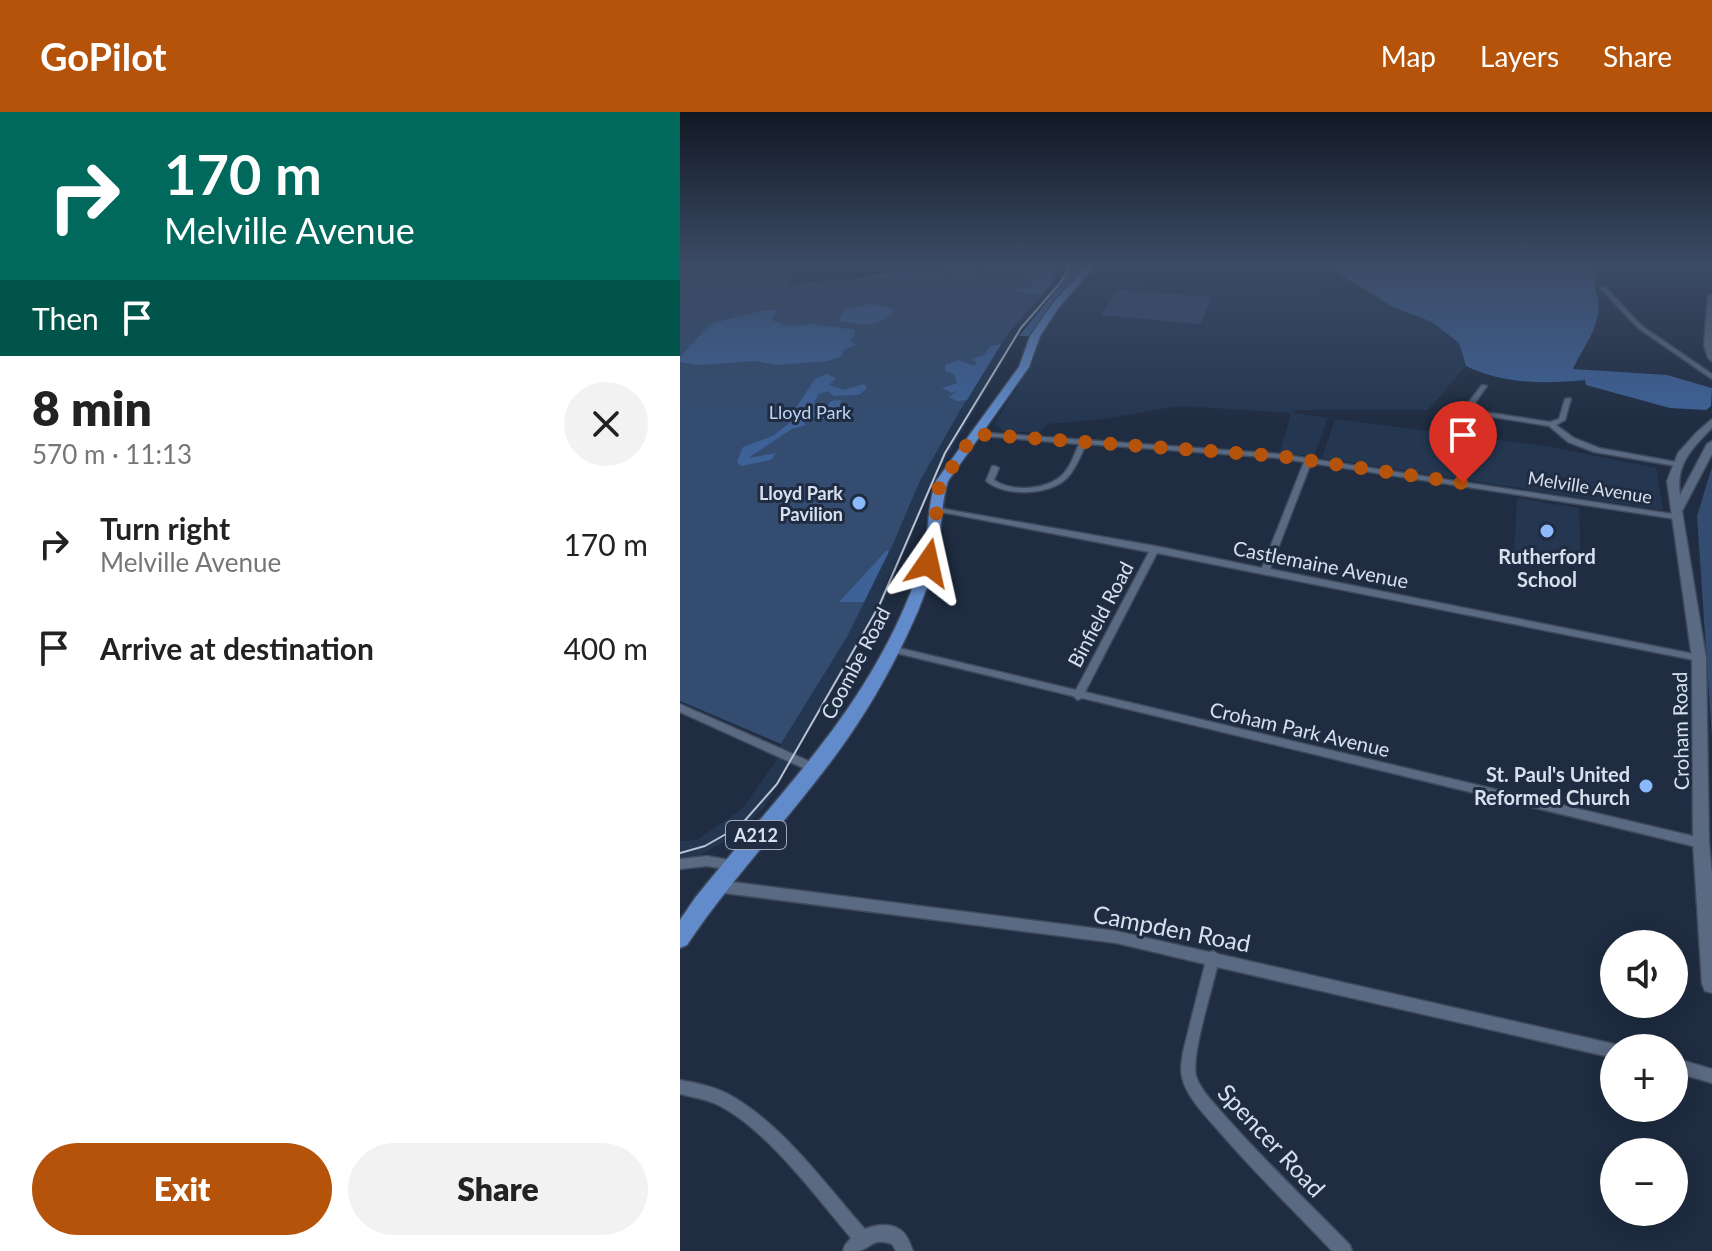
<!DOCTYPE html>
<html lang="en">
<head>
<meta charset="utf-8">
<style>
  :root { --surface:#fff; --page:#f2f2f2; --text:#222; --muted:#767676; --accent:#b45309 }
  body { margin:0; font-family:Lato,sans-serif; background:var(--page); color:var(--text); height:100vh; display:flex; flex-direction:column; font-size:30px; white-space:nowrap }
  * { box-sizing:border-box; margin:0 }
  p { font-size:26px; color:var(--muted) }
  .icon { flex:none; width:44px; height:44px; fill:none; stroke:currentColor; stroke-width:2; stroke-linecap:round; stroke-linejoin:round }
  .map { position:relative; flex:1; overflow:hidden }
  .sheet { display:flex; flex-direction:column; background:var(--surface); width:680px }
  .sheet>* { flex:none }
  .hud { background:#00695c; color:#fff; overflow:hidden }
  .tools { position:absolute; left:920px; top:818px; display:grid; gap:16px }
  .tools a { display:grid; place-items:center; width:88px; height:88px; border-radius:50%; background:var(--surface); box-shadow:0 4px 20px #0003; font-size:40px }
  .pin { position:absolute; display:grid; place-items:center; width:68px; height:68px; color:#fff; margin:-82px -34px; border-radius:50% 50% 50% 0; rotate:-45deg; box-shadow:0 0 8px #0007 }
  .pin .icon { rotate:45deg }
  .me { position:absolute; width:88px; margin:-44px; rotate:11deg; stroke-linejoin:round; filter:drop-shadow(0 0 6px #0008) }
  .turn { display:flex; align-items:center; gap:28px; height:168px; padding:0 32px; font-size:36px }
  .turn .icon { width:104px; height:104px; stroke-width:2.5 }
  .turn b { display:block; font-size:56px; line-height:68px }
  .then { display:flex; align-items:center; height:76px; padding:0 32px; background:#0003; gap:16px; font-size:30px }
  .round { display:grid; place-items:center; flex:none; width:84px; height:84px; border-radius:42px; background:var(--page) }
  .headline { display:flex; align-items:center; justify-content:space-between; height:136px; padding:0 32px }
  h1 { font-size:48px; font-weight:800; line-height:60px }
  .action { display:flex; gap:16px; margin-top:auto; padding:16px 32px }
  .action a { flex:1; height:92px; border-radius:48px; background:var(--accent); color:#fff; font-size:32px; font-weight:800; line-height:92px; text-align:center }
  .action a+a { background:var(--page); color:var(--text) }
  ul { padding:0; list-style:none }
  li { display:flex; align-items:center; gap:24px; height:104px; padding:0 32px }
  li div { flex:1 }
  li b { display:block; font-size:30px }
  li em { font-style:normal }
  header { display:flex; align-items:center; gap:48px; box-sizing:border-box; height:112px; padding:0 40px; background:var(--accent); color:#fff }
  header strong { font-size:38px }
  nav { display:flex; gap:44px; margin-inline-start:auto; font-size:28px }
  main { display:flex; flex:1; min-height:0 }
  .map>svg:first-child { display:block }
</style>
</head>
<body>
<header>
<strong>GoPilot</strong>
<nav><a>Map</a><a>Layers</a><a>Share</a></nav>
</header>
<main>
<section class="sheet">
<div class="hud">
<div class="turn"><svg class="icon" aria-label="right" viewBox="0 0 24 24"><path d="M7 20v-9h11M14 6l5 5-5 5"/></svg><div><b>170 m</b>Melville Avenue</div></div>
<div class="then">Then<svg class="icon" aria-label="arrive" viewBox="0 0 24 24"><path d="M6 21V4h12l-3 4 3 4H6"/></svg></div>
</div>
<div class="headline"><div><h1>8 min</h1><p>570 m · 11:13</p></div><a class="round"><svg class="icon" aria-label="close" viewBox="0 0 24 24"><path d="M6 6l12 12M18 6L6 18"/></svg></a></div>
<ul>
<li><svg class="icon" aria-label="right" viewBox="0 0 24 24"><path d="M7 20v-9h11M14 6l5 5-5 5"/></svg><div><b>Turn right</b><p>Melville Avenue</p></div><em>170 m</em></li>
<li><svg class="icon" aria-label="arrive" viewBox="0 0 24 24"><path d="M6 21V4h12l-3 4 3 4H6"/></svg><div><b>Arrive at destination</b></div><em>400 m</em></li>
</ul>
<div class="action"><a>Exit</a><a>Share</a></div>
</section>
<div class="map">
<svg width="1032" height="1139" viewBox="0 0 1032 1139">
  <rect width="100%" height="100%" fill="#1f2c41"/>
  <g fill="#243650">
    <path d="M383 151H393L383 170 343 216 256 364 204 489 85 694 57 723 20 743 0 746V729L16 728 62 697 96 649 101 632 137 574 222 412 240 369 281 297 330 219 370 174Z"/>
    <path d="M413 161 520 177 524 172 695 184 752 210 779 231 786 254 748 298H617L613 301 648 306 634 345 600 340 611 301 499 294 424 307 368 312 359 321 323 319 315 313 319 304 350 255 361 223 381 193Z"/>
    <path d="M655 307 866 334 976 356 983 398 642 346Z"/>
    <path d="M837 386 899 396 901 454 834 442Z"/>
  </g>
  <g fill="#334c70">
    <path d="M0 151H119L108 172 277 159 278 151H383L370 174 330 219 281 297 240 369 214 430 167 525 101 632 0 589Z"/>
    <path d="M438 178 532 185 520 212 421 203Z"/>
    <path d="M1032 355V742V626L1017 404Z"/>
  </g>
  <g fill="#3e6298">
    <path d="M275 151H382L361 183 335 179 353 174 349 166 356 157 340 161 336 158 294 157 290 160 292 165 275 166 276 161 213 169 207 165 177 169 186 163 253 157Z"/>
    <path d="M393 151H408L349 224H339L383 170Z"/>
    <path d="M642 151H919C909 179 921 179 918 200 916 221 901 239 893 257L987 263 1032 276 1031 294 1026 298 990 296 906 273 905 268C866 272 822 272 786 254L779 231 752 210 711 194Z"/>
    <path d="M192 192 213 197 214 200C196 215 182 214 160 209L161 202 169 196Z"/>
    <path d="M84 198H98L91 208 109 214 133 212 175 218 174 225 169 229 176 233 162 239 163 244 148 249 98 253 75 249 19 253 0 250V245L30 212Z"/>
    <path d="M321 232 287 288 277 289 269 285 279 278 272 281 262 276 277 271 274 262 265 259V253L279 248 294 254 297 251 292 247 304 243 311 234Z"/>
    <path d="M147 262 156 266 149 273 164 278 184 272 187 276 179 283 154 284 148 279 139 282 134 290 137 295H146L151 289 161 288 159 296 162 300C146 313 130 305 115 297L135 267Z"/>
    <path d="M121 306 126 313 112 317 68 346 96 341 91 348 61 354 57 350 63 335 93 324 113 308Z"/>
    <path d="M206 439H209L184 490H159Z"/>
  </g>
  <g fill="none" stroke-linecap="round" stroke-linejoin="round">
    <defs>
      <g id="street">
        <path d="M921 175H925L962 214 1032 262V267L958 216 921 177Z"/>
        <path d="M802 273 807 274 795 291 804 300 870 310 879 307 885 287 890 286 891 287 885 308 876 313 894 326 919 336 996 350 1000 352 996 354 914 340 888 330 869 314 800 303 788 291Z"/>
        <path d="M294 320 599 342 999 403 1000 405 996 407 631 351 590 457 1019 543 1024 546 1019 549 477 441 405 580 1021 726 1025 727 1027 731 1025 735 1021 736 402 586 398 588 393 584 208 539 206 537 211 534 396 578 469 440 256 399 252 397 253 395 475 434 582 456 624 350 599 346 406 332C401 343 396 356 388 365 371 384 324 385 306 369L312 354H315L319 356 314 368C331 380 364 378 380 365 390 357 394 343 399 332L292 323 290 322Z"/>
        <path d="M0 592 140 654 142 657 140 660 136 661 132 660 0 600Z"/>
        <path d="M27 744 55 749 57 753 55 757 51 758 27 754 0 757V747Z"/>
        <path d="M36 768 436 819 529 840 533 839 538 842 934 932 940 936H934V946L537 855C532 878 511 943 516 964 520 978 536 993 545 1004 585 1049 628 1090 670 1133L672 1139H652C613 1098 573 1059 536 1016 524 1002 506 984 502 965 500 957 502 948 503 940L525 852 436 831 36 780 32 778 30 774 32 770Z"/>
        <path d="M994 946 1032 957V971L994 960Z"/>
        <path d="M0 968C16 971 33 974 48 982 102 1011 145 1072 185 1117 197 1112 214 1110 224 1121 228 1125 231 1134 233 1139H216L212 1132C191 1125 193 1136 178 1139 173 1139 168 1139 163 1139L165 1133 171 1126C136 1085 85 1015 36 992 25 987 12 985 0 982Z"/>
      </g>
      <g id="secondary">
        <path d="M1032 182V249L1028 246 1024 233 1028 184Z"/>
        <path d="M1032 307V316C1012 336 995 353 1000 383L1027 332 1032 329V342L1002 399 1026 546 1029 731 1032 762V881L1025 879 1022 872 1013 731 1012 546 987 369 998 341 1016 321Z"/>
      </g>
      <path id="primary" d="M409 151H418L379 195 360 224 349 255 268 369C261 391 262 413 258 435 255 457 246 478 238 499 221 538 201 576 178 611 127 689 59 755 7 833L0 836V808L15 786C96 684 180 606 230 482 236 467 242 451 245 435 249 413 248 391 256 369L339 255 350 224 373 191Z"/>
    </defs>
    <use href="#street" stroke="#3e495b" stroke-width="3"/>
    <use href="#secondary" stroke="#3e495b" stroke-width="3"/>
    <use href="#primary" stroke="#3e495b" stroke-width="3"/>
    <use href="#street" fill="#5a6a82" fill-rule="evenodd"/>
    <use href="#secondary" fill="#5a6a82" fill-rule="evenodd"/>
    <use href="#primary" fill="#618bca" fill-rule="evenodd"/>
    <path stroke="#b9c2d2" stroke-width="2" d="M0 741 25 734 60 714 97 672 199 494 265 341 341 216 381 170 392 151"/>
  </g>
  <linearGradient id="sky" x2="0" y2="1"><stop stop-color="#111824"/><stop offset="0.49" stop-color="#3c4b65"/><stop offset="1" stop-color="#3c4b65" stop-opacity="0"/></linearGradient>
  <rect width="1032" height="311" fill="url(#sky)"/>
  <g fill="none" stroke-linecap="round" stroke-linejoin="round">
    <path stroke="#b45309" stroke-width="14" stroke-dasharray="0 25.2" d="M248 451 254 424 259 375 294 322 599 344 783 371"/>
  </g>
  <g fill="#8cb9fc" stroke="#1f2c41" stroke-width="3">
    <circle cx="179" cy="391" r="8"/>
    <circle cx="867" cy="419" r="8"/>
    <circle cx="966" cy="674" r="8"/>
  </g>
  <g text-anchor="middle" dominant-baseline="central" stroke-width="6" stroke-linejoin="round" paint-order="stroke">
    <g font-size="18" fill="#bfd4f5" stroke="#1f2c41">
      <text x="130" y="300">Lloyd Park</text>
    </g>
    <g font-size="18" fill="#d7e0ee" stroke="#1f2c41">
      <text transform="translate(910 375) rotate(9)">Melville Avenue</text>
    </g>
    <g font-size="18" font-weight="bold" fill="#d7e0ee" stroke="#1f2c41" text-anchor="end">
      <text x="163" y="381">Lloyd Park<tspan x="163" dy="21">Pavilion</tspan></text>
    </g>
    <rect fill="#1f2c41" stroke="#a0aaba" stroke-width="2" x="46" y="709" width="60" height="28" rx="6"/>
    <g font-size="18" font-weight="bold" fill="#d7e0ee">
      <text x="76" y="723">A212</text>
    </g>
    <g font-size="20" font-weight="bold" fill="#d7e0ee" stroke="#1f2c41">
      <text x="867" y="444">Rutherford<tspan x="867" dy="23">School</tspan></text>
      <text x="950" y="662" text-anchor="end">St. Paul's United<tspan x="950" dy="23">Reformed Church</tspan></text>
    </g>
    <g font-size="20" fill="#d7e0ee" stroke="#1f2c41">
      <text transform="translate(641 452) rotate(11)">Castlemaine Avenue</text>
      <text transform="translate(420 502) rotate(-62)">Binfield Road</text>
      <text transform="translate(175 551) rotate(-62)">Coombe Road</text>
      <text transform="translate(620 617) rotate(13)">Croham Park Avenue</text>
      <text transform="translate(1000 619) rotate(-91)">Croham Road</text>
    </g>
    <g font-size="24" fill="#d7e0ee" stroke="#1f2c41">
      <text transform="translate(492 816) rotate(11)">Campden Road</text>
      <text transform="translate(592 1028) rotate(47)">Spencer Road</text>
    </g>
  </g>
</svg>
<div class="tools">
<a><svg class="icon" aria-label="sound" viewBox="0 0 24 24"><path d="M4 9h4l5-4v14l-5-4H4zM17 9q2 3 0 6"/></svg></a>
<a>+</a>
<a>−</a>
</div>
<div class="pin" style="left:783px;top:371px;background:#d93025"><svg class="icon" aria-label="arrive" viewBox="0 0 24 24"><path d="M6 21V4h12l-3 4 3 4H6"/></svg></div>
<svg class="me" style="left:248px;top:451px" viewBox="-20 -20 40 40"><path d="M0-17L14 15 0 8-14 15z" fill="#b45309" stroke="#fff" stroke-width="4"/></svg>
</div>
</main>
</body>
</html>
